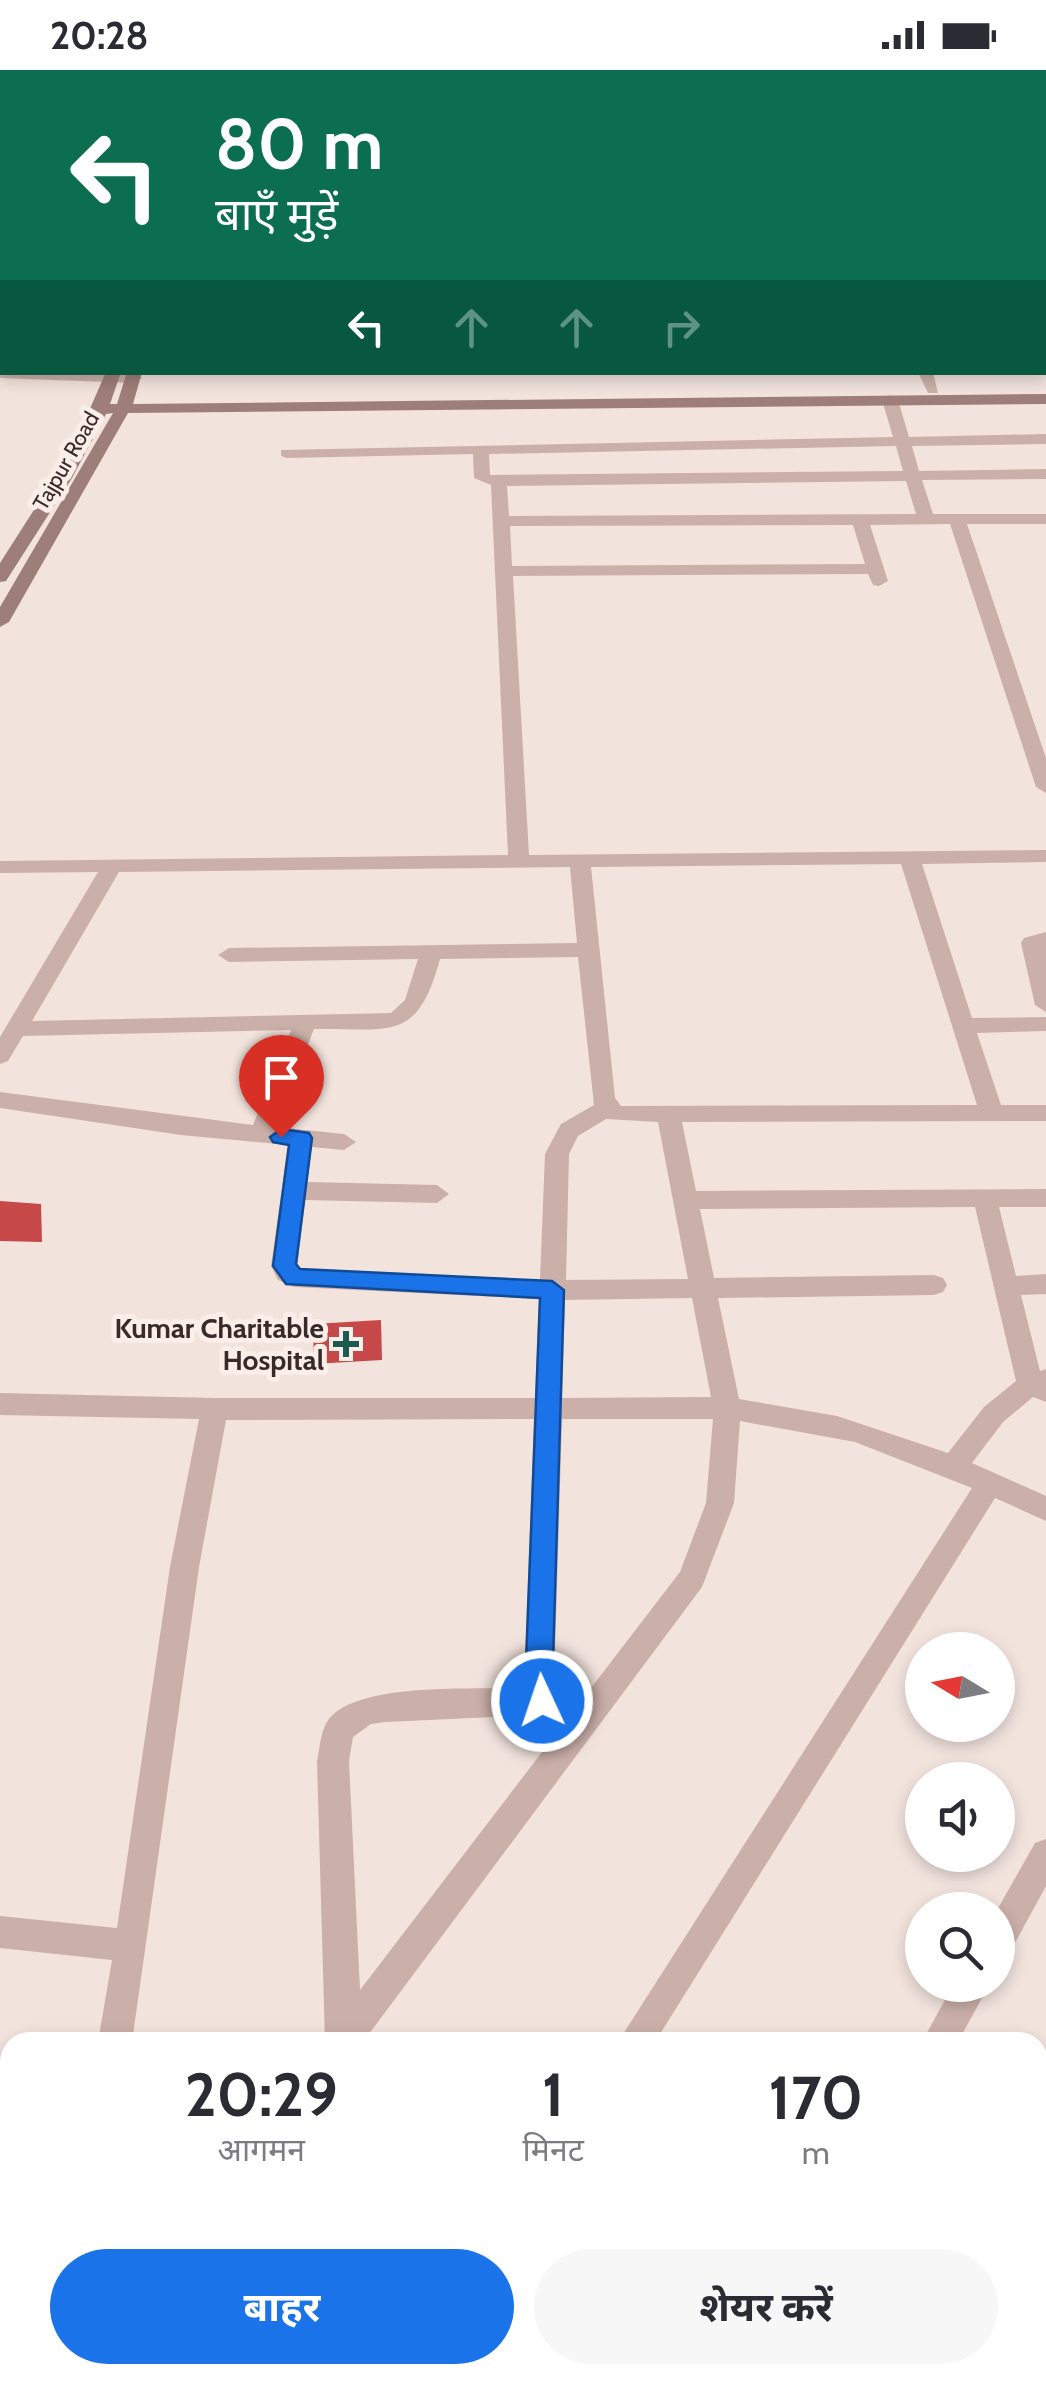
<!DOCTYPE html>
<html lang="hi">
<head>
<meta charset="utf-8">
<style>
  :root { --surface:#fff; --page:#f7f7f7; --text:#2b2b33; --muted:#7c7c81; --accent:#1a73e8 }
  body { margin:0; font-family:Cabin,"Noto Sans Devanagari",sans-serif; background:var(--page); color:var(--text); height:100vh; display:flex; flex-direction:column; font-size:38px; white-space:nowrap }
  * { box-sizing:border-box; margin:0 }
  p { font-size:32px; color:var(--muted) }
  .icon { flex:none; width:55px; height:55px; fill:none; stroke:currentColor; stroke-width:2; stroke-linecap:round; stroke-linejoin:round }
  .map { position:relative; flex:1; overflow:hidden }
  .side { position:absolute; left:0px; top:1962px; width:1048px; height:352px; display:flex; flex-direction:column; background:var(--surface); border-radius:30px 30px 0 0; box-shadow:0 5px 15px #0003 }
  .side>* { flex:none }
  .top-card { position:absolute; left:0px; top:0px; width:1048px; height:305px; box-shadow:0 5px 15px #0003; background:#0b6e4f; color:#fff; overflow:hidden }
  .needle { width:65px; rotate:280deg }
  .buttons { position:absolute; left:905px; top:1562px; display:grid; gap:20px }
  .buttons a { display:grid; place-items:center; width:110px; height:110px; border-radius:50%; background:var(--surface); box-shadow:0 5px 15px #0003; font-size:50px }
  .pin { position:absolute; display:grid; place-items:center; width:85px; height:85px; color:#fff; margin:-102px -42px; border-radius:50% 50% 50% 0; rotate:-45deg; box-shadow:0 0 10px #0007 }
  .pin .icon { rotate:45deg }
  .me { position:absolute; width:110px; margin:-55px; rotate:357deg; stroke-linejoin:round; filter:drop-shadow(0 0 8px #0008) }
  .turn { display:flex; align-items:center; gap:35px; height:210px; padding:0 50px; font-size:45px }
  .turn .icon { width:130px; height:130px; stroke-width:2.5 }
  .turn b { display:block; font-size:70px; line-height:85px }
  .lanes { display:flex; align-items:center; height:95px; padding:0 50px; background:#0003; justify-content:center; gap:50px; direction:ltr }
  .lanes .off { opacity:.35 }
  .eta { display:flex; justify-content:space-evenly; align-items:center; height:170px; text-align:center }
  .eta b { font-size:60px; font-weight:700; line-height:70px }
  .primary-button { display:flex; gap:20px; margin-top:auto; padding:20px 50px }
  .primary-button a { flex:1; height:115px; border-radius:60px; background:var(--accent); color:#fff; font-size:40px; font-weight:700; line-height:115px; text-align:center }
  .primary-button a+a { background:var(--page); color:var(--text) }
  .status { display:flex; justify-content:space-between; align-items:center; height:70px; padding:0 50px; background:var(--surface); direction:ltr }
  .status svg { height:28px; fill:currentColor }
  .map>svg:first-child { display:block }
</style>
</head>
<body>
<div class="status"><b>20:28</b><svg viewBox="0 0 49 12"><path d="M0 12V9h3v3zM5 12V6h3v6zM10 12V3h3v9zM15 12V0h3v12zM26 1h20v11H26zM47 4h2v5h-2z"/></svg></div>
<div class="map">
<svg width="1046" height="2314" viewBox="0 0 1046 2314">
  <rect width="100%" height="100%" fill="#f2e3dd"/>
  <g fill="#c64848">
    <path d="M0 1131 41 1134 42 1172 0 1171Z"/>
    <path d="M381 1250 382 1290 313 1294 314 1254Z"/>
  </g>
  <g fill="none" stroke-linecap="round" stroke-linejoin="round">
    <g fill="#cbb0a9" fill-rule="evenodd">
      <rect x="0" y="23" width="2" height="6"/>
      <rect x="0" y="91" width="2" height="6"/>
      <rect x="0" y="170" width="2" height="6"/>
    </g>
    <g fill="#cbb0a9" fill-rule="evenodd">
      <path d="M871 0H883L884 2H873Z"/>
      <path d="M964 0H976L977 2H966Z"/>
      <rect x="1045" y="24" width="1" height="8"/>
      <rect x="1045" y="45" width="1" height="8"/>
      <rect x="1045" y="87" width="1" height="8"/>
      <rect x="1045" y="112" width="1" height="8"/>
      <rect x="1045" y="136" width="1" height="8"/>
      <rect x="1045" y="163" width="1" height="8"/>
      <rect x="1045" y="188" width="1" height="8"/>
      <rect x="1045" y="217" width="1" height="8"/>
      <rect x="1045" y="256" width="1" height="8"/>
      <rect x="1045" y="287" width="1" height="8"/>
      <path d="M0 300 134 303 142 308 134 313 0 308Z"/>
      <path d="M918 302H933L938 323H928Z"/>
      <path d="M890 325 898 330 909 367 1046 364V374L912 376 919 401 1046 399V409L922 410 933 444H1046V454H967L1046 688V723L1036 717 950 454 870 455 888 511 879 516 873 515 868 504 513 506 529 785 1046 780V792L922 794 972 948 1046 947V961L977 963 1001 1035H1046V1051L682 1052 696 1121 1046 1119V1137H999L1016 1206 1046 1204V1224L1021 1225 1040 1301 1046 1299V1332L1033 1327 1003 1352 972 1393 1046 1426V1451L995 1428 655 1972H618L972 1418 855 1372 740 1351 734 1433 702 1517 363 1972H325L317 1691C320 1679 320 1663 327 1652 352 1611 478 1620 524 1618L534 1349 226 1350 199 1497 132 1972H98L112 1890 0 1878V1846L117 1858 170 1497 199 1349 0 1345V1323L215 1328H535L539 1229 294 1217 278 1210 271 1196 288 1075 181 1065 0 1038V1022L253 1055 291 960 23 966 8 991 0 994V967L98 802 0 803V791L508 785 491 415 474 408 473 384 287 388 281 386V380L893 367 882 330ZM896 376 903 401 490 405 489 384ZM906 411 916 444 509 446 507 416ZM853 455 865 494 512 496 510 456ZM901 794 977 1035 621 1036 615 1028 591 797ZM570 797 577 873 229 878 218 885 229 892 418 889 405 930 391 943 32 951 119 802ZM578 887 594 1035 561 1054 545 1084 540 1210 306 1201 297 1197 305 1130 437 1133 449 1124 437 1115 307 1112 312 1077 344 1080 356 1072 344 1064 276 1057 314 959C390 958 417 974 440 889ZM606 1049 658 1052 688 1209 566 1210 569 1084 578 1066ZM975 1137 1016 1311 984 1337 948 1383 837 1346 739 1329 718 1228 934 1225 943 1222 947 1215 943 1208 934 1205 714 1208 700 1139ZM692 1228 711 1327 562 1328 565 1230ZM562 1349H713L706 1433 680 1502 568 1648 554 1615ZM534 1645 549 1673 360 1920 349 1691 353 1667 371 1654 385 1652Z"/>
      <path d="M1046 862V942L1035 935 1021 873 1024 868Z"/>
      <path d="M1046 1769V1816L1010 1882 998 1886 997 1840 1035 1773Z"/>
      <path d="M953 1915H989L958 1972H922Z"/>
      <path d="M0 2026 10 2028V2064L0 2062Z"/>
      <path d="M40 2305H83L80 2314H37Z"/>
      <path d="M401 2305H442L439 2314H398Z"/>
      <path d="M530 2305H577L580 2314H533Z"/>
      <path d="M729 2305H769L766 2314H726Z"/>
    </g>
    <path fill="#9e7e7a" fill-rule="evenodd" d="M106 302H121L110 334H117L127 302H142L133 334 1046 324V334L128 343 9 552 0 557V537L113 343 106 344 72 408 6 511 0 512V493L71 382Z"/>
  </g>
  <path fill="#1a73e8" stroke="#114b97" stroke-width="2.5" d="M281 1059 309 1063 312 1068 296 1194 300 1199 552 1211 564 1220 553 1592 556 1631 552 1640 542 1644 533 1640 526 1592 540 1228 286 1214 273 1196 289 1075 273 1072 270 1067Z"/>
  <path fill="#1e594f" stroke="#faeee9" stroke-width="4" d="M341 1259h10v10h10v10h-10v10h-10v-10h-10v-10h10z"/>
  <g text-anchor="middle" dominant-baseline="central" stroke-width="10" stroke-linejoin="round" paint-order="stroke">
    <g font-size="22" fill="#382a29" stroke="#faeee9">
      <text transform="translate(66 391) rotate(-60)">Tajpur Road</text>
    </g>
    <g font-size="28" font-weight="bold" fill="#382a29" stroke="#faeee9" text-anchor="end">
      <text x="324" y="1258">Kumar Charitable<tspan x="324" dy="32">Hospital</tspan></text>
    </g>
  </g>
</svg>
<div class="buttons">
<a><svg class="needle" viewBox="-14 -14 28 28"><path d="M0-13l5 13h-10z" fill="#e53935"/><path d="M0 13l5-13h-10z" fill="#7c7c81"/></svg></a>
<a><svg class="icon" aria-label="sound" viewBox="0 0 24 24"><path d="M4 9h4l5-4v14l-5-4H4zM17 9q2 3 0 6"/></svg></a>
<a><svg class="icon" aria-label="search" viewBox="0 0 24 24"><circle cx="10" cy="10" r="6"/><path d="M15 15l6 6"/></svg></a>
</div>
<div class="pin" style="left:281px;top:1067px;background:#d93025"><svg class="icon" aria-label="arrive" viewBox="0 0 24 24"><path d="M6 21V4h12l-3 4 3 4H6"/></svg></div>
<svg class="me" style="left:542px;top:1631px" viewBox="-20 -20 40 40"><circle r="17" fill="#1a73e8" stroke="#fff" stroke-width="3"/><path d="M0-11L8 9 0 5-8 9z" fill="#fff"/></svg>
<div class="top-card">
<div class="turn"><svg class="icon" aria-label="left" viewBox="0 0 24 24"><path d="M17 20v-9H6M10 6l-5 5 5 5"/></svg><div><b>80 m</b>बाएँ मुड़ें</div></div>
<div class="lanes"><svg class="icon" aria-label="left" viewBox="0 0 24 24"><path d="M17 20v-9H6M10 6l-5 5 5 5"/></svg><svg class="icon off" aria-label="ahead" viewBox="0 0 24 24"><path d="M12 20V5M6 11l6-6 6 6"/></svg><svg class="icon off" aria-label="ahead" viewBox="0 0 24 24"><path d="M12 20V5M6 11l6-6 6 6"/></svg><svg class="icon off" aria-label="right" viewBox="0 0 24 24"><path d="M7 20v-9h11M14 6l5 5-5 5"/></svg></div>
</div>
<section class="side">
<div class="eta">
<div><b>20:29</b><p>आगमन</p></div>
<div><b>1</b><p>मिनट</p></div>
<div><b>170</b><p>m</p></div>
</div>
<div class="primary-button"><a>बाहर</a><a>शेयर करें</a></div>
</section>
</div>
</body>
</html>
